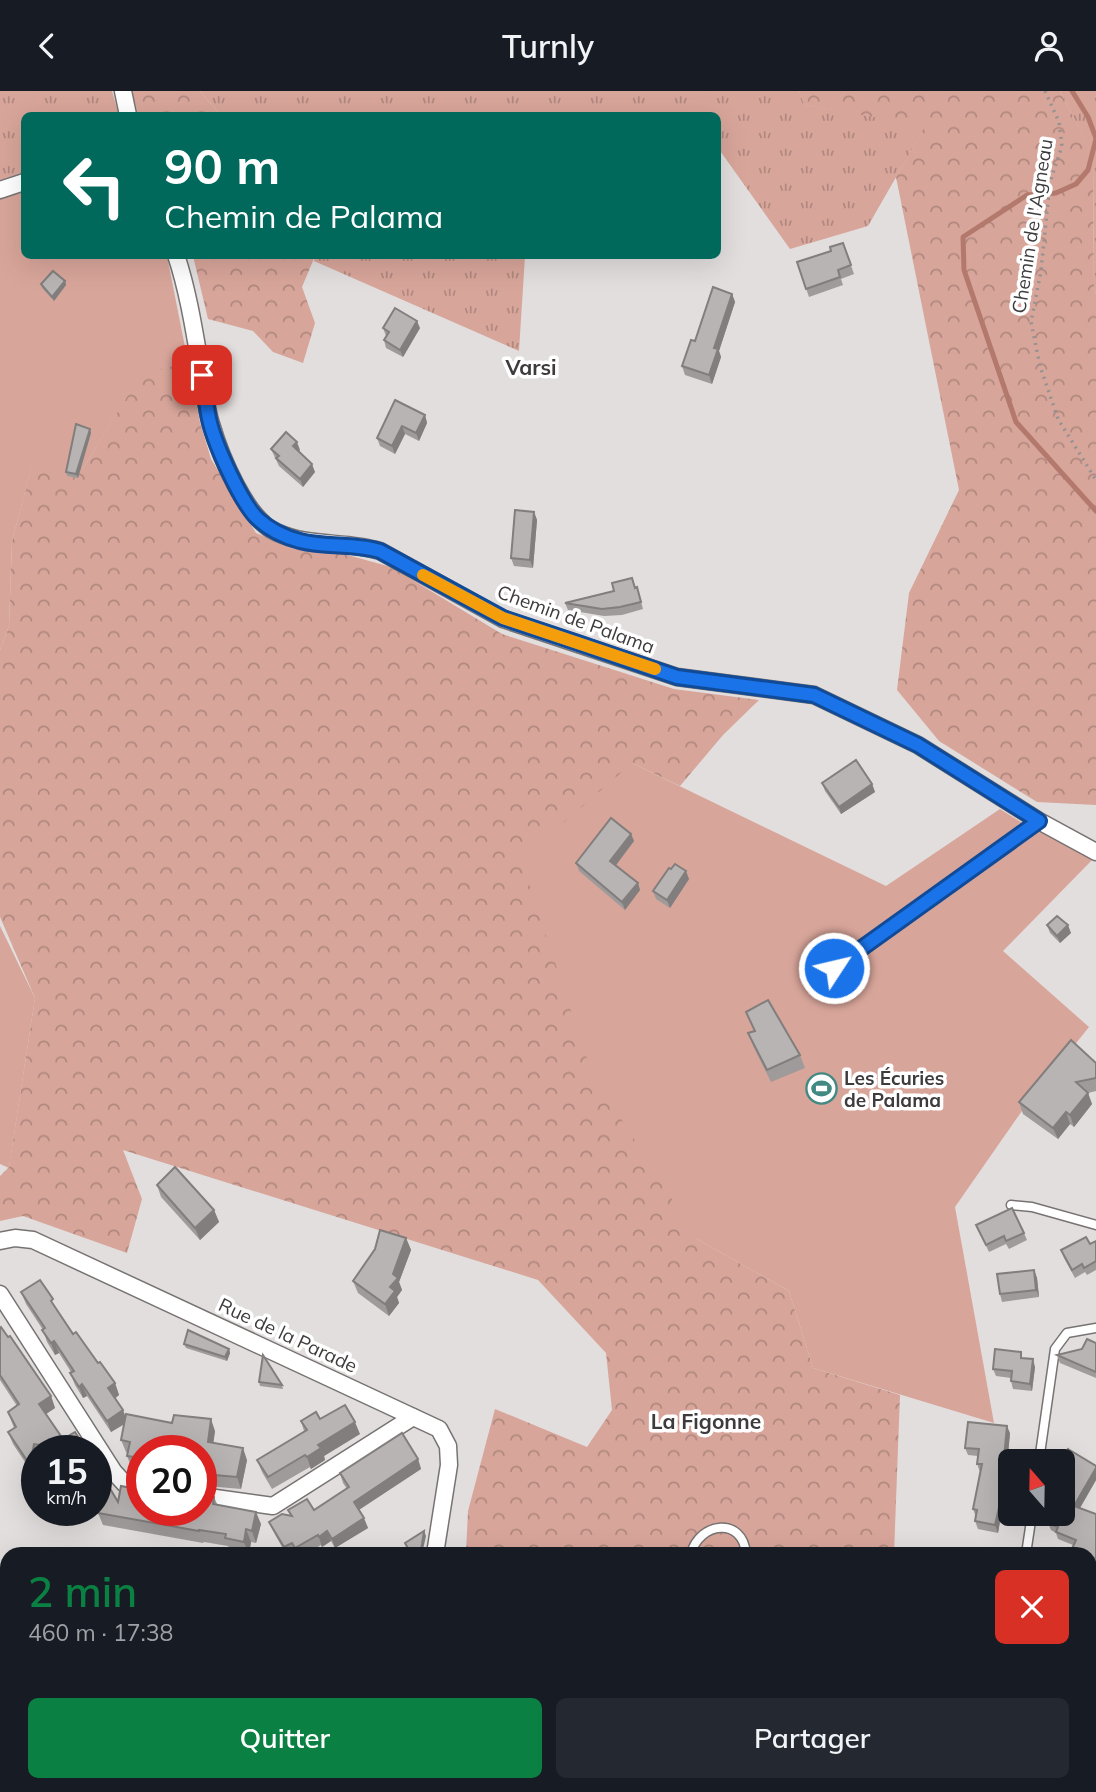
<!DOCTYPE html>
<html lang="fr">
<head>
<meta charset="utf-8">
<style>
  :root { --surface:#171b24; --page:#242831; --text:#f1f3f6; --muted:#9ea1a6; --accent:#0b8043 }
  body { margin:0; font-family:Mulish,sans-serif; background:var(--page); color:var(--text); height:100vh; display:flex; flex-direction:column; font-size:26px; white-space:nowrap }
  * { box-sizing:border-box; margin:0 }
  p { font-size:23px; color:var(--muted) }
  .icon { flex:none; width:38px; height:38px; fill:none; stroke:currentColor; stroke-width:2; stroke-linecap:round; stroke-linejoin:round }
  .map { position:relative; flex:1; overflow:hidden }
  .sheet { position:absolute; left:0px; top:1456px; width:1097px; height:245px; display:flex; flex-direction:column; background:var(--surface); border-radius:21px 21px 0 0; box-shadow:0 7px 28px #0002 }
  .sheet>* { flex:none }
  .banner { position:absolute; left:21px; top:21px; width:700px; height:147px; border-radius:10px; box-shadow:0 7px 28px #0002; background:#00695c; color:#fff; overflow:hidden }
  .needle { width:46px; rotate:340deg }
  .buttons { position:absolute; left:998px; top:1358px; display:grid; gap:14px }
  .buttons a { display:grid; place-items:center; width:77px; height:77px; border-radius:10px; background:var(--surface); box-shadow:0 7px 28px #0002; font-size:35px }
  .speed { position:absolute; left:21px; top:1344px; display:flex; gap:14px; font-size:35px; font-weight:700; text-align:center }
  .speed>* { display:grid; place-content:center; width:91px; height:91px; border-radius:50%; background:var(--surface); box-shadow:0 7px 28px #0002; line-height:1 }
  .speed small { font-size:18px; font-weight:400 }
  .speed .limit { border:10px solid #d22; background:#fff; color:#111 }
  .pin { position:absolute; display:grid; place-items:center; width:60px; height:60px; color:#fff; margin:-30px; border-radius:14px; box-shadow:0 4px 10px #0006 }
  .me { position:absolute; width:77px; margin:-38px; rotate:55deg; stroke-linejoin:round; filter:drop-shadow(0 0 5px #0008) }
  .turn { display:flex; align-items:center; gap:24px; height:147px; padding:0 28px; font-size:32px }
  .turn .icon { width:91px; height:91px; stroke-width:2.5 }
  .turn b { display:block; font-size:49px; line-height:60px }
  .round { display:grid; place-items:center; flex:none; width:74px; height:74px; border-radius:10px; background:var(--page) }
  .head { display:flex; align-items:center; justify-content:space-between; height:119px; padding:0 28px }
  h1 { font-size:42px; font-weight:600; line-height:52px; color:var(--accent) }
  .button { display:flex; gap:14px; margin-top:auto; padding:14px 28px }
  .button a { flex:1; height:80px; border-radius:10px; background:var(--accent); color:#fff; font-size:28px; font-weight:600; line-height:80px; text-align:center }
  .button a+a { background:var(--page); color:var(--text) }
  header { display:flex; justify-content:space-between; align-items:center; height:91px; padding:0 28px; background:var(--surface); font-size:32px; font-weight:600 }
  .map>svg:first-child { display:block }
</style>
</head>
<body>
<header><svg class="icon" aria-label="back" viewBox="0 0 24 24"><path d="M15 5l-7 7 7 7"/></svg>Turnly<svg class="icon" aria-label="person" viewBox="0 0 24 24"><circle cx="12" cy="8" r="4"/><path d="M4 21q1-7 8-7t8 7"/></svg></header>
<div class="map">
<svg width="1096" height="1701" viewBox="0 0 1096 1701">
  <defs>
    <pattern id="grass-tufts" width="24" height="20" patternUnits="userSpaceOnUse" patternTransform="scale(1.75)"><rect width="24" height="20" fill="#d8a59a"/><path d="M3 7l-1-3M5 7V3M7 7l1-3M15 17l-1-3M17 17v-4M19 17l1-3" fill="none" stroke="#b0887f"/></pattern>
    <pattern id="forest-crowns" width="20" height="18" patternUnits="userSpaceOnUse" patternTransform="scale(1.75)"><rect width="20" height="18" fill="#d8a59a"/><path d="M2 6a3 3 0 1 1 6 0M12 15a3 3 0 1 1 6 0" fill="none" stroke="#b0887f"/></pattern>
  </defs>
  <rect width="100%" height="100%" fill="#e2dedd"/>
  <g fill="url(#grass-tufts)">
    <path d="M0 0H112L119 24H24V81L0 89Z"/>
    <path d="M200 0H799L805 14 926 34 868 135 790 158 718 57V24H220Z"/>
    <path d="M1060 0H1096V203L1094 197 1093 65Z"/>
    <path d="M315 164 525 165 519 260 314 170Z"/>
  </g>
  <g fill="url(#forest-crowns)">
    <path d="M132 0H200L220 24H138Z"/>
    <path d="M799 0H1060L1093 64 1094 197 1096 203V714L1037 711 939 650 897 599 909 502 959 399 896 86 925 35 804 14Z"/>
    <path d="M193 165H315L302 196 315 232 303 272 273 261 253 240 208 228Z"/>
    <path d="M188 271 200 331 211 368 256 442 295 458 344 463 391 476 502 543 674 598 759 609 723 644 680 695 632 672 697 1148 789 1200 813 1277 900 1304 894 1463H469L466 1462 468 1420 495 1318 587 1356 612 1319 606 1262 538 1189 123 1059 142 1108 127 1162 23 1125 0 1130V1085L9 1076 35 907 0 826V559L9 535 12 450 31 378 82 379 141 282Z"/>
    <path d="M431 1694H912L909 1701H430Z"/>
  </g>
  <g fill="#d8a59a">
    <path d="M24 96V164L167 165 188 271 141 283 82 379H31L12 450 9 535 0 559V104Z"/>
    <path d="M632 672 886 795 1000 718 1024 733 1019 740 1024 744 1035 738 1094 767 1003 860 1089 936 1024 1017 955 1116 994 1332 813 1277 789 1200 697 1148 591 980 521 769Z"/>
    <path d="M0 835 35 907 9 1077 0 1073Z"/>
  </g>
  <g fill="none" stroke-linecap="round" stroke-linejoin="round">
    <g stroke="#b3796d" stroke-width="5">
      <path d="M1072 0 1088 26 1096 47"/>
      <path d="M1096 48 1088 79 1076 93 1056 102 1027 104 963 146 964 179 1016 331 1096 420"/>
    </g>
    <defs>
      <g id="lane">
        <path d="M834 877 1039 730"/>
        <path d="M1011 1114 1032 1116 1096 1134"/>
        <path d="M1039 1370 1055 1258 1067 1242 1096 1237"/>
        <path d="M691 1463C699 1431 743 1425 746 1463"/>
        <path d="M1026 1463 1032 1423"/>
        <path d="M1090 1503 1096 1506"/>
        <path d="M858 1694 865 1701"/>
        <path d="M987 1694 1018 1701"/>
        <path d="M956 1701 960 1698 980 1694"/>
      </g>
      <g id="street">
        <path d="M123 0 128 24"/>
        <path d="M0 99 24 91"/>
        <path d="M176 164C189 203 195 245 202 285 205 301 206 318 211 333 220 364 246 428 276 441 311 457 344 449 380 460L503 528 677 586 814 604 918 654 1039 730 1096 761"/>
        <path d="M0 1150 15 1147 33 1149 439 1338 448 1355 449 1374 435 1463"/>
        <path d="M0 1203 114 1381 125 1393 142 1395"/>
        <path d="M201 1405 273 1415 413 1326"/>
        <path d="M0 1606 7 1616"/>
        <path d="M402 1701 403 1694"/>
      </g>
    </defs>
    <use href="#lane" stroke="#777372" stroke-width="11"/>
    <use href="#street" stroke="#777372" stroke-width="19"/>
    <path stroke="#959291" stroke-width="3.5" stroke-dasharray="2 5" stroke-linecap="butt" d="M1045 0 1059 31 1062 55 1050 91 1041 180 1031 231 1040 275 1058 328 1096 389"/>
    <use href="#lane" stroke="#fff" stroke-width="8"/>
    <use href="#street" stroke="#fff" stroke-width="16"/>
  </g>
  <g fill="#9e9b9a">
    <path d="M843 152 854 183 841 188 843 194 809 206 797 171 831 160Z"/>
    <path d="M65 190 66 194 54 210 42 197 41 193Z"/>
    <path d="M732 203 735 211 719 260 721 266 712 293 685 284 682 275 695 250Z"/>
    <path d="M383 237H420L403 266 386 257 384 249 386 245Z"/>
    <path d="M425 324 427 332 419 350 405 343 395 363 380 355 377 347Z"/>
    <path d="M91 342 78 387 67 385 66 381Z"/>
    <path d="M271 358 300 359 299 360 315 381 303 396 279 375Z"/>
    <path d="M534 421 537 429 533 477 514 475 511 467Z"/>
    <path d="M637 496 643 518 622 524 604 525 568 519 565 512Z"/>
    <path d="M822 692 872 693 875 701 841 723 825 700Z"/>
    <path d="M631 743 634 750 616 774 638 792 640 799 625 819 579 780 576 772Z"/>
    <path d="M671 778 689 788 670 817 656 808 653 800Z"/>
    <path d="M1047 834 1071 842 1060 852 1050 842Z"/>
    <path d="M746 921 800 964 805 977 771 991 753 955 748 942 754 940Z"/>
    <path d="M1096 972V1000L1088 1002 1092 1013 1074 1036 1070 1033 1058 1048 1023 1023 1019 1011Z"/>
    <path d="M157 1094 214 1119 219 1131 200 1149 161 1106Z"/>
    <path d="M976 1134 1024 1142 1027 1149 1009 1158 1006 1153 989 1161Z"/>
    <path d="M406 1147 411 1159 399 1191 402 1199 397 1206 399 1212 389 1225 358 1202 353 1190Z"/>
    <path d="M1096 1150V1179L1087 1184 1085 1181 1075 1187 1064 1167 1061 1159 1090 1153Z"/>
    <path d="M1034 1179 1037 1187 1039 1206 1002 1211 1000 1203Z"/>
    <path d="M21 1201 57 1221 73 1243 115 1292 119 1304 115 1307 123 1319 126 1327 215 1340 213 1352 247 1369 241 1398 207 1395 201 1383V1360H142V1379L132 1377 127 1365 128 1362 126 1361 121 1349 125 1333 111 1341 87 1305 83 1307 75 1294 70 1282 71 1281 59 1262 55 1264 47 1251 43 1239 26 1213Z"/>
    <path d="M0 1237 51 1305 55 1317 46 1323 63 1348 87 1360H37V1373L35 1386 13 1353 8 1341 14 1337 8 1321 17 1315 0 1289Z"/>
    <path d="M1096 1252V1287L1060 1272 1057 1264 1082 1258Z"/>
    <path d="M184 1253 229 1258 230 1262 227 1270 186 1257Z"/>
    <path d="M1024 1267 1035 1276 1032 1300 1013 1298 1011 1290V1287L996 1285 993 1278Z"/>
    <path d="M259 1291 282 1294 283 1298 260 1295Z"/>
    <path d="M320 1328 360 1343 324 1365 325 1369 311 1378 310 1376 272 1398 262 1381 257 1369 304 1340 301 1330Z"/>
    <path d="M1010 1342 1005 1398 1010 1399V1421L1002 1419 998 1442 978 1438 975 1430 976 1426 973 1418 980 1381 977 1373 978 1365 968 1364 965 1357Z"/>
    <path d="M418 1368 421 1378 359 1419 368 1437 335 1457 331 1450 322 1456 321 1454 306 1463H296L295 1462 286 1463 273 1440 269 1431 290 1424 288 1419H314L347 1398 343 1392 340 1382Z"/>
    <path d="M1096 1375V1389L1080 1417 1096 1423V1474L1095 1473 1094 1476 1090 1474V1463H1072L1071 1460 1073 1454 1058 1448 1056 1442 1051 1439 1048 1432Z"/>
    <path d="M214 1406 217 1413 261 1433 256 1452 251 1451 249 1463 230 1459 228 1455 204 1451 203 1452 103 1434 98 1422 118 1411 142 1419Z"/>
    <path d="M0 1514 7 1525 6 1574 0 1564Z"/>
    <path d="M1090 1515 1096 1518V1558L1090 1556Z"/>
    <path d="M171 1694H343L332 1701H155L171 1696Z"/>
  </g>
  <g fill="#817e7d">
    <path d="M65 190 66 194 54 210 52 206Z"/>
    <path d="M732 203 735 211 719 260 721 266 712 293 709 284 714 257Z"/>
    <path d="M417 230 420 237 403 266 400 259Z"/>
    <path d="M425 324 427 332 419 350 416 342Z"/>
    <path d="M402 335 405 343 395 363 392 355Z"/>
    <path d="M90 338 91 342 78 387 76 383Z"/>
    <path d="M297 351 300 359 296 363 293 355Z"/>
    <path d="M312 373 315 381 303 396 300 388Z"/>
    <path d="M534 421 537 429 533 477 530 469Z"/>
    <path d="M872 693 875 701 841 723 839 716Z"/>
    <path d="M631 743 634 750 613 778 610 770Z"/>
    <path d="M686 780 689 788 670 817 667 809Z"/>
    <path d="M638 792 640 799 625 819 622 811Z"/>
    <path d="M1068 834 1071 842 1060 852 1057 845Z"/>
    <path d="M1088 1002 1092 1013 1074 1036 1070 1024Z"/>
    <path d="M1066 1021 1070 1033 1058 1048 1053 1037Z"/>
    <path d="M214 1119 219 1131 200 1149 195 1137Z"/>
    <path d="M406 1147 411 1159 399 1191 402 1199 397 1206 399 1212 389 1225 385 1213 390 1196 393 1183Z"/>
    <path d="M1034 1179 1037 1187 1039 1206 1036 1199Z"/>
    <path d="M54 1250 59 1262 55 1264 51 1252Z"/>
    <path d="M229 1258 230 1262 227 1270 225 1266Z"/>
    <path d="M1033 1268 1035 1276 1032 1300 1030 1293Z"/>
    <path d="M115 1292 119 1304 113 1309 108 1297Z"/>
    <path d="M82 1293 87 1305 83 1307 79 1296Z"/>
    <path d="M51 1305 55 1317 43 1325 39 1313Z"/>
    <path d="M123 1319 127 1331 111 1341 107 1330Z"/>
    <path d="M211 1328 215 1340 212 1362 208 1351Z"/>
    <path d="M355 1331 360 1343 324 1365 325 1369 311 1378 307 1366 318 1354Z"/>
    <path d="M1007 1335 1010 1342 1004 1405 1001 1398Z"/>
    <path d="M34 1353 37 1360V1373L35 1386 30 1374Z"/>
    <path d="M243 1357 247 1369 241 1398 237 1386Z"/>
    <path d="M418 1368 421 1378 357 1420 354 1411Z"/>
    <path d="M1096 1377V1389L1077 1422 1074 1415Z"/>
    <path d="M1000 1412 1002 1419 998 1442 995 1434Z"/>
    <path d="M256 1421 261 1433 256 1452 252 1440Z"/>
    <path d="M364 1427 368 1437 335 1457 332 1448Z"/>
    <path d="M246 1438 251 1451 249 1463 244 1451Z"/>
    <path d="M327 1440 331 1450 322 1456 319 1446Z"/>
    <path d="M424 1440 426 1445 422 1463 421 1460Z"/>
    <path d="M7 1560V1574H6L2 1563Z"/>
    <path d="M0 1630 5 1642 0 1645Z"/>
    <path d="M321 1694H343L332 1701H311Z"/>
    <path d="M263 1695 265 1701H255Z"/>
  </g>
  <g fill="#b8b4b3" stroke="#817e7d" stroke-width="2">
    <path d="M843 152 851 174 838 179 840 186 806 198 797 171 831 160 830 156Z"/>
    <path d="M53 180 65 190 52 206 41 193Z"/>
    <path d="M713 196 732 203 714 257 718 258 709 284 682 275 691 249 695 250Z"/>
    <path d="M395 217 417 230 400 259 384 249 389 241 383 237Z"/>
    <path d="M395 309 425 324 416 342 402 335 392 355 377 347Z"/>
    <path d="M76 333 90 338 76 383 66 381Z"/>
    <path d="M286 341 297 351 293 355 312 373 300 388 276 367 279 365 271 358Z"/>
    <path d="M515 419 534 421 530 469 511 467Z"/>
    <path d="M632 487 635 497 637 496 641 511 620 516 602 518 565 512 614 500 612 492Z"/>
    <path d="M856 669 872 693 839 716 822 692Z"/>
    <path d="M611 727 631 743 610 770 638 792 622 811 576 772Z"/>
    <path d="M675 773 686 780 667 809 653 800 669 777 671 778Z"/>
    <path d="M1057 825 1068 834 1057 845 1047 834Z"/>
    <path d="M768 909 800 964 767 979 748 942 755 940 746 921Z"/>
    <path d="M1071 949 1096 972V987L1076 991 1088 1002 1070 1024 1066 1021 1053 1037 1019 1011Z"/>
    <path d="M175 1076 214 1119 195 1137 157 1094Z"/>
    <path d="M1012 1117 1024 1142 1006 1150 1004 1145 986 1154 976 1134Z"/>
    <path d="M380 1139 406 1147 393 1183 398 1187 390 1196 395 1200 385 1213 353 1190 375 1158Z"/>
    <path d="M1086 1146 1090 1153 1096 1150V1170L1084 1177 1082 1173 1072 1179 1061 1159Z"/>
    <path d="M1034 1179 1036 1199 1000 1203 997 1183Z"/>
    <path d="M40 1189 53 1208 51 1210 73 1243 76 1241 98 1272 100 1271 115 1292 108 1297 123 1319 107 1330 82 1293 79 1296 70 1282 74 1280 54 1250 51 1252 42 1239 45 1237 21 1201Z"/>
    <path d="M1 1236 8 1246 10 1245 51 1305 39 1313 63 1348 75 1341 87 1360 34 1353 30 1374 8 1341 16 1336 8 1321 19 1313 0 1284V1237Z"/>
    <path d="M188 1239 229 1258 225 1266 184 1253Z"/>
    <path d="M1087 1248 1096 1252V1281L1057 1264 1082 1258Z"/>
    <path d="M995 1258 1021 1261V1267L1033 1268 1030 1293 1011 1290 1012 1280 993 1278Z"/>
    <path d="M263 1264 282 1294 259 1291Z"/>
    <path d="M345 1314 355 1331 318 1354 321 1357 307 1366 305 1364 268 1386 257 1369 307 1339 301 1330 316 1321 320 1328Z"/>
    <path d="M126 1323 172 1332 174 1324 211 1328 208 1351 243 1357 237 1386 203 1383V1381L201 1380V1376L203 1366H201V1360H142V1367L127 1365 130 1351 121 1349Z"/>
    <path d="M968 1331 1007 1335 1001 1398 1010 1399V1414L1000 1412 995 1434 975 1430 977 1419 973 1418 982 1373H977L979 1358 965 1357Z"/>
    <path d="M402 1342 418 1368 354 1411 364 1427 332 1448 327 1440 319 1446 318 1444 295 1457 292 1452 284 1456 269 1431 282 1423 292 1425 288 1419 307 1408 314 1419 349 1396 340 1382Z"/>
    <path d="M1068 1358 1096 1375V1377L1074 1415 1096 1423V1468L1092 1466 1090 1468V1463H1078L1071 1460 1076 1449 1056 1441 1058 1436 1048 1432 1052 1423H1062V1370H1061Z"/>
    <path d="M105 1389 118 1411 121 1395 142 1399V1419H201V1404L214 1406 213 1413 256 1421 252 1440 246 1438 244 1451 225 1447 226 1443 199 1439V1440L98 1422Z"/>
    <path d="M424 1440 421 1460 417 1463H411L405 1452Z"/>
    <path d="M950 1459 986 1463H949Z"/>
    <path d="M0 1514 7 1525V1561L2 1563 0 1560Z"/>
    <path d="M1090 1515 1096 1518V1552L1090 1550Z"/>
    <path d="M156 1694 171 1696V1694H231V1697L235 1694H299L286 1701H266L263 1695 255 1701H155Z"/>
    <path d="M305 1694H321L311 1701Z"/>
    <path d="M970 1694 990 1701H960L962 1696Z"/>
  </g>
  <g fill="none" stroke-linecap="round" stroke-linejoin="round">
    <defs>
      <path id="route" d="M202 284C205 299 206 316 210 332 216 355 241 412 258 428 270 439 285 446 300 450 327 457 354 452 380 460L503 527 578 552 677 586 814 604 918 654 1039 730 834 877"/>
    </defs>
    <use href="#route" stroke="#114b97" stroke-width="18"/>
    <use href="#route" stroke="#1a73e8" stroke-width="12"/>
    <path stroke="#f59e0b" stroke-width="12" d="M423 484 503 527 655 578"/>
  </g>
  <defs>
    <symbol id="stadium-ring" viewBox="-11 -11 22 22"><circle r="9.5" fill="#fff" stroke="#438983" stroke-width="1.5"/><path d="M0-5a6.5 5 0 1 0 0 10a6.5 5 0 1 0 0-10ZM-3.5-1.8h7v3.6h-7Z" fill="#438983"/></symbol>
  </defs>
  <g fill-rule="evenodd">
    <use href="#stadium-ring" x="804" y="980" width="35" height="35"/>
  </g>
  <g text-anchor="middle" dominant-baseline="central" stroke-width="7" stroke-linejoin="round" paint-order="stroke">
    <g font-size="19" fill="#3d3b3b" stroke="#fff">
      <text transform="translate(1032 135) rotate(-81)">Chemin de l'Agneau</text>
      <text transform="translate(576 528) rotate(20)">Chemin de Palama</text>
      <text transform="translate(288 1244) rotate(25)">Rue de la Parade</text>
    </g>
    <g font-size="19" font-weight="bold" fill="#3d3b3b" stroke="#fff" text-anchor="start">
      <text x="844" y="987">Les Écuries<tspan x="844" dy="22">de Palama</tspan></text>
    </g>
    <g font-size="21" font-weight="bold" fill="#3d3b3b" stroke="#fff">
      <text x="531" y="276">Varsi</text>
      <text x="706" y="1330">La Figonne</text>
    </g>
  </g>
</svg>
<div class="buttons">
<a><svg class="needle" viewBox="-14 -14 28 28"><path d="M0-13l5 13h-10z" fill="#e53935"/><path d="M0 13l5-13h-10z" fill="#9ea1a6"/></svg></a>
</div>
<div class="speed"><div>15<small>km/h</small></div><div class="limit">20</div></div>
<div class="pin" style="left:202px;top:284px;background:#d93025"><svg class="icon" aria-label="arrive" viewBox="0 0 24 24"><path d="M6 21V4h12l-3 4 3 4H6"/></svg></div>
<svg class="me" style="left:834px;top:877px" viewBox="-20 -20 40 40"><circle r="17" fill="#1a73e8" stroke="#fff" stroke-width="3"/><path d="M0-11L8 9 0 5-8 9z" fill="#fff"/></svg>
<div class="banner">
<div class="turn"><svg class="icon" aria-label="left" viewBox="0 0 24 24"><path d="M17 20v-9H6M10 6l-5 5 5 5"/></svg><div><b>90 m</b>Chemin de Palama</div></div>
</div>
<section class="sheet">
<div class="head"><div><h1>2 min</h1><p>460 m · 17:38</p></div><a class="round" style="background:#d93025;color:#fff"><svg class="icon" aria-label="close" viewBox="0 0 24 24"><path d="M6 6l12 12M18 6L6 18"/></svg></a></div>
<div class="button"><a>Quitter</a><a>Partager</a></div>
</section>
</div>
</body>
</html>
